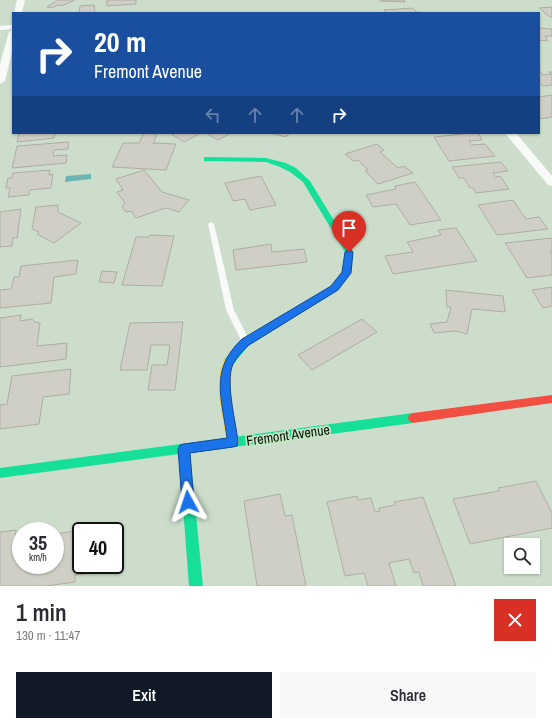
<!DOCTYPE html>
<html lang="en">
<head>
<meta charset="utf-8">
<style>
  :root { --surface:#fff; --page:#f7f7f7; --text:#2b2b33; --muted:#7c7c81; --accent:#111827 }
  body { margin:0; font-family:"Archivo Narrow",sans-serif; background:var(--page); color:var(--text); height:100vh; display:flex; flex-direction:column; font-size:15px; white-space:nowrap }
  * { box-sizing:border-box; margin:0 }
  p { font-size:13px; color:var(--muted) }
  .icon { flex:none; width:22px; height:22px; fill:none; stroke:currentColor; stroke-width:2; stroke-linecap:round; stroke-linejoin:round }
  .map { position:relative; height:586px; overflow:hidden }
  .sheet { display:flex; flex-direction:column; background:var(--surface); flex:1 }
  .sheet>* { flex:none }
  .guide { position:absolute; left:12px; top:12px; width:528px; height:122px; border-radius:0px; box-shadow:0 1px 3px #0004; background:#1a4fa0; color:#fff; overflow:hidden }
  .fabs { position:absolute; left:504px; top:538px; display:grid; gap:8px }
  .fabs a { display:grid; place-items:center; width:36px; height:36px; border-radius:0px; background:var(--surface); box-shadow:0 1px 3px #0004; font-size:20px }
  .speed { position:absolute; left:12px; top:522px; display:flex; gap:8px; font-size:20px; font-weight:700; text-align:center }
  .speed>* { display:grid; place-content:center; width:52px; height:52px; border-radius:50%; background:var(--surface); box-shadow:0 1px 3px #0004; line-height:1 }
  .speed small { font-size:10px; font-weight:400 }
  .speed .limit { border:2px solid #111; border-radius:6px; background:#fff; color:#111 }
  .pin { position:absolute; display:grid; place-items:center; width:34px; height:34px; color:#fff; margin:-41px -17px; border-radius:50% 50% 50% 0; rotate:-45deg; box-shadow:0 0 4px #0007 }
  .pin .icon { rotate:45deg }
  .me { position:absolute; width:44px; margin:-22px; rotate:355deg; stroke-linejoin:round; filter:drop-shadow(0 0 3px #0008) }
  .turn { display:flex; align-items:center; gap:14px; height:84px; padding:0 16px; font-size:18px }
  .turn .icon { width:52px; height:52px; stroke-width:2.5 }
  .turn b { display:block; font-size:28px; line-height:34px }
  .lanes { display:flex; align-items:center; height:38px; padding:0 16px; background:#0003; justify-content:center; gap:20px; direction:ltr }
  .lanes .off { opacity:.35 }
  .round { display:grid; place-items:center; flex:none; width:42px; height:42px; border-radius:0px; background:var(--page) }
  .headline { display:flex; align-items:center; justify-content:space-between; height:68px; padding:0 16px }
  h1 { font-size:24px; font-weight:600; line-height:30px }
  .action { display:flex; gap:8px; margin-top:auto; padding:8px 16px }
  .action a { flex:1; height:46px; border-radius:0px; background:var(--accent); color:#fff; font-size:16px; font-weight:600; line-height:46px; text-align:center }
  .action a+a { background:var(--page); color:var(--text) }
  .map>svg:first-child { display:block }
</style>
</head>
<body>
<div class="map">
<svg width="552" height="586" viewBox="0 0 552 586">
  <rect width="100%" height="100%" fill="#ccdecb"/>
  <path fill="#6db4b4" d="M91 174V179L65 182 66 176Z"/>
  <g fill="#d0cfc6" stroke="#aeada4">
    <path d="M58 0H75L61 6 58 5 51 8 47 7Z"/>
    <path d="M107 0H136V4L107 6Z"/>
    <path d="M380 0H404L405 2 380 1Z"/>
    <path d="M94 5 95 13H79L80 6Z"/>
    <path d="M552 7V17H550L539 8Z"/>
    <path d="M413 8 416 12 425 13H386L384 10Z"/>
    <path d="M539 28 552 29V36H545L548 41 539 40Z"/>
    <path d="M539 70 543 75 551 74 549 72H552V85L543 86 539 83Z"/>
    <path d="M552 95V117L539 119V97Z"/>
    <path d="M19 133H58L55 134 54 138 17 142Z"/>
    <path d="M144 133 157 134 153 144 155 143 176 144 166 170 112 167 123 143H139Z"/>
    <path d="M170 133H201L184 142Z"/>
    <path d="M206 133H231L218 140Z"/>
    <path d="M270 133H290L286 137Z"/>
    <path d="M461 133H478L482 140 469 141 472 145 485 144 495 156 449 161 434 137 462 134Z"/>
    <path d="M69 142 68 149 54 150 53 156 67 155 66 163 12 168 17 146Z"/>
    <path d="M377 144 384 150 380 152 398 168 404 166 413 173 378 184 365 171 368 170 358 160 353 161 345 154Z"/>
    <path d="M501 162 508 171 493 173 496 177 500 176 509 189 476 193 473 188H470L464 178H459L452 167Z"/>
    <path d="M50 170 49 175 53 174 51 188 30 190 29 195 8 197 10 188H6L8 178H12L13 173Z"/>
    <path d="M144 170 162 192 189 200 179 212 166 208 136 218 131 211 126 212 122 207 125 203 117 192 123 190 116 179Z"/>
    <path d="M261 176 276 205 250 210 245 199 233 201 225 183Z"/>
    <path d="M415 182 441 220 410 225 396 204 373 207 366 195 396 189 395 186Z"/>
    <path d="M513 200 526 219 539 217 548 229 497 235 478 205Z"/>
    <path d="M58 205V212L81 223 54 243 37 234 39 232 32 229 36 207Z"/>
    <path d="M21 209 17 238H13L12 246 0 247V212Z"/>
    <path d="M456 228 477 261 393 274 385 256 413 252 407 242 441 235 438 230Z"/>
    <path d="M150 235 174 236 162 286 122 285 136 237H149Z"/>
    <path d="M552 238V251H550L552 254V275L527 278 505 243Z"/>
    <path d="M271 244 272 252 304 249 307 262 236 270 233 250Z"/>
    <path d="M78 260 76 274 54 277 51 303 0 308V290L11 289 14 277H19L21 266Z"/>
    <path d="M102 271 117 272 114 283 99 282Z"/>
    <path d="M552 287V306L543 308 532 290Z"/>
    <path d="M446 290 503 296 505 312 472 309 467 334 455 331 434 333 430 324 447 322 451 307H447Z"/>
    <path d="M21 315 20 321 32 319 35 322 40 323 37 346 67 343 66 359 0 367V318Z"/>
    <path d="M362 319 377 332 312 370 298 355Z"/>
    <path d="M183 322 175 390H148L152 365H167L170 345H151L147 370H120L130 323Z"/>
    <path d="M71 369 69 394 43 397 39 424 0 429V405L7 404 12 376Z"/>
    <path d="M536 481 552 513V528L470 544 453 499 499 491 498 488Z"/>
    <path d="M280 494 285 516 292 515 306 586H257L244 501Z"/>
    <path d="M357 496 358 500 371 498 375 512 380 511 379 508 395 505 394 502 423 497 456 586H423L419 572 414 573 409 559 389 563 396 586H368L364 573 345 576 327 502Z"/>
    <path d="M96 528V531H81V565H95L94 573 75 575V582L46 586H0V532L16 530 15 540 21 539V565H55V534Z"/>
  </g>
  <g fill="none" stroke-linecap="round" stroke-linejoin="round">
    <path fill="#f7faf7" fill-rule="evenodd" d="M211 222 214 224 234 310 250 342 249 344H243L226 310 208 224Z"/>
    <g fill="#f7faf7" fill-rule="evenodd">
      <path d="M17 0H25L22 13H14Z"/>
      <path d="M13 25V29L0 30V26Z"/>
      <path d="M13 29V48L5 81 0 84V64L9 32Z"/>
      <path d="M505 133H516L552 176V186L548 185Z"/>
    </g>
    <g fill="#16e098" fill-rule="evenodd">
      <path d="M204 157 266 158 286 163 296 168 310 181 353 252 351 273 338 290 249 345 232 366 228 367 224 366 223 363 224 360 243 339 332 286 343 272 345 252 303 182 290 172 280 167 266 162 207 161H204Z"/>
      <path d="M413 413 417 415 418 418 417 421 413 423 190 453 203 586H189L179 454 0 478V468Z"/>
    </g>
    <path fill="#ffcf43" fill-rule="evenodd" d="M228 359 232 360 233 363C227 390 234 415 239 442L237 445 233 447 229 445 227 442C223 418 213 382 224 360Z"/>
    <path fill="#f24e42" fill-rule="evenodd" d="M552 395V403L413 423 409 421 408 418 409 415 413 413Z"/>
  </g>
  <path fill="#1a73e8" stroke="#114b97" d="M349 249 353 252 351 273 338 290 249 345C243 351 237 356 233 364 225 382 236 422 238 442L237 446 233 447 190 453 194 502 193 506 188 507 184 506 182 502 178 449 180 445 184 444 227 438C222 398 209 370 242 339L331 286 342 272 345 252Z"/>
  <g text-anchor="middle" dominant-baseline="central" stroke-width="3.5" stroke-linejoin="round" paint-order="stroke">
    <g font-size="14" fill="#091509" stroke="#c5e6c3">
      <text transform="translate(288 435) rotate(-8)">Fremont Avenue</text>
    </g>
  </g>
</svg>
<div class="fabs">
<a><svg class="icon" aria-label="search" viewBox="0 0 24 24"><circle cx="10" cy="10" r="6"/><path d="M15 15l6 6"/></svg></a>
</div>
<div class="speed"><div>35<small>km/h</small></div><div class="limit">40</div></div>
<div class="pin" style="left:349px;top:252px;background:#d93025"><svg class="icon" aria-label="arrive" viewBox="0 0 24 24"><path d="M6 21V4h12l-3 4 3 4H6"/></svg></div>
<svg class="me" style="left:188px;top:502px" viewBox="-20 -20 40 40"><path d="M0-17L14 15 0 8-14 15z" fill="#1a73e8" stroke="#fff" stroke-width="4"/></svg>
<div class="guide">
<div class="turn"><svg class="icon" aria-label="right" viewBox="0 0 24 24"><path d="M7 20v-9h11M14 6l5 5-5 5"/></svg><div><b>20 m</b>Fremont Avenue</div></div>
<div class="lanes"><svg class="icon off" aria-label="left" viewBox="0 0 24 24"><path d="M17 20v-9H6M10 6l-5 5 5 5"/></svg><svg class="icon off" aria-label="ahead" viewBox="0 0 24 24"><path d="M12 20V5M6 11l6-6 6 6"/></svg><svg class="icon off" aria-label="ahead" viewBox="0 0 24 24"><path d="M12 20V5M6 11l6-6 6 6"/></svg><svg class="icon" aria-label="right" viewBox="0 0 24 24"><path d="M7 20v-9h11M14 6l5 5-5 5"/></svg></div>
</div>
</div>
<section class="sheet">
<div class="headline"><div><h1>1 min</h1><p>130 m · 11:47</p></div><a class="round" style="background:#d93025;color:#fff"><svg class="icon" aria-label="close" viewBox="0 0 24 24"><path d="M6 6l12 12M18 6L6 18"/></svg></a></div>
<div class="action"><a>Exit</a><a>Share</a></div>
</section>
</body>
</html>
